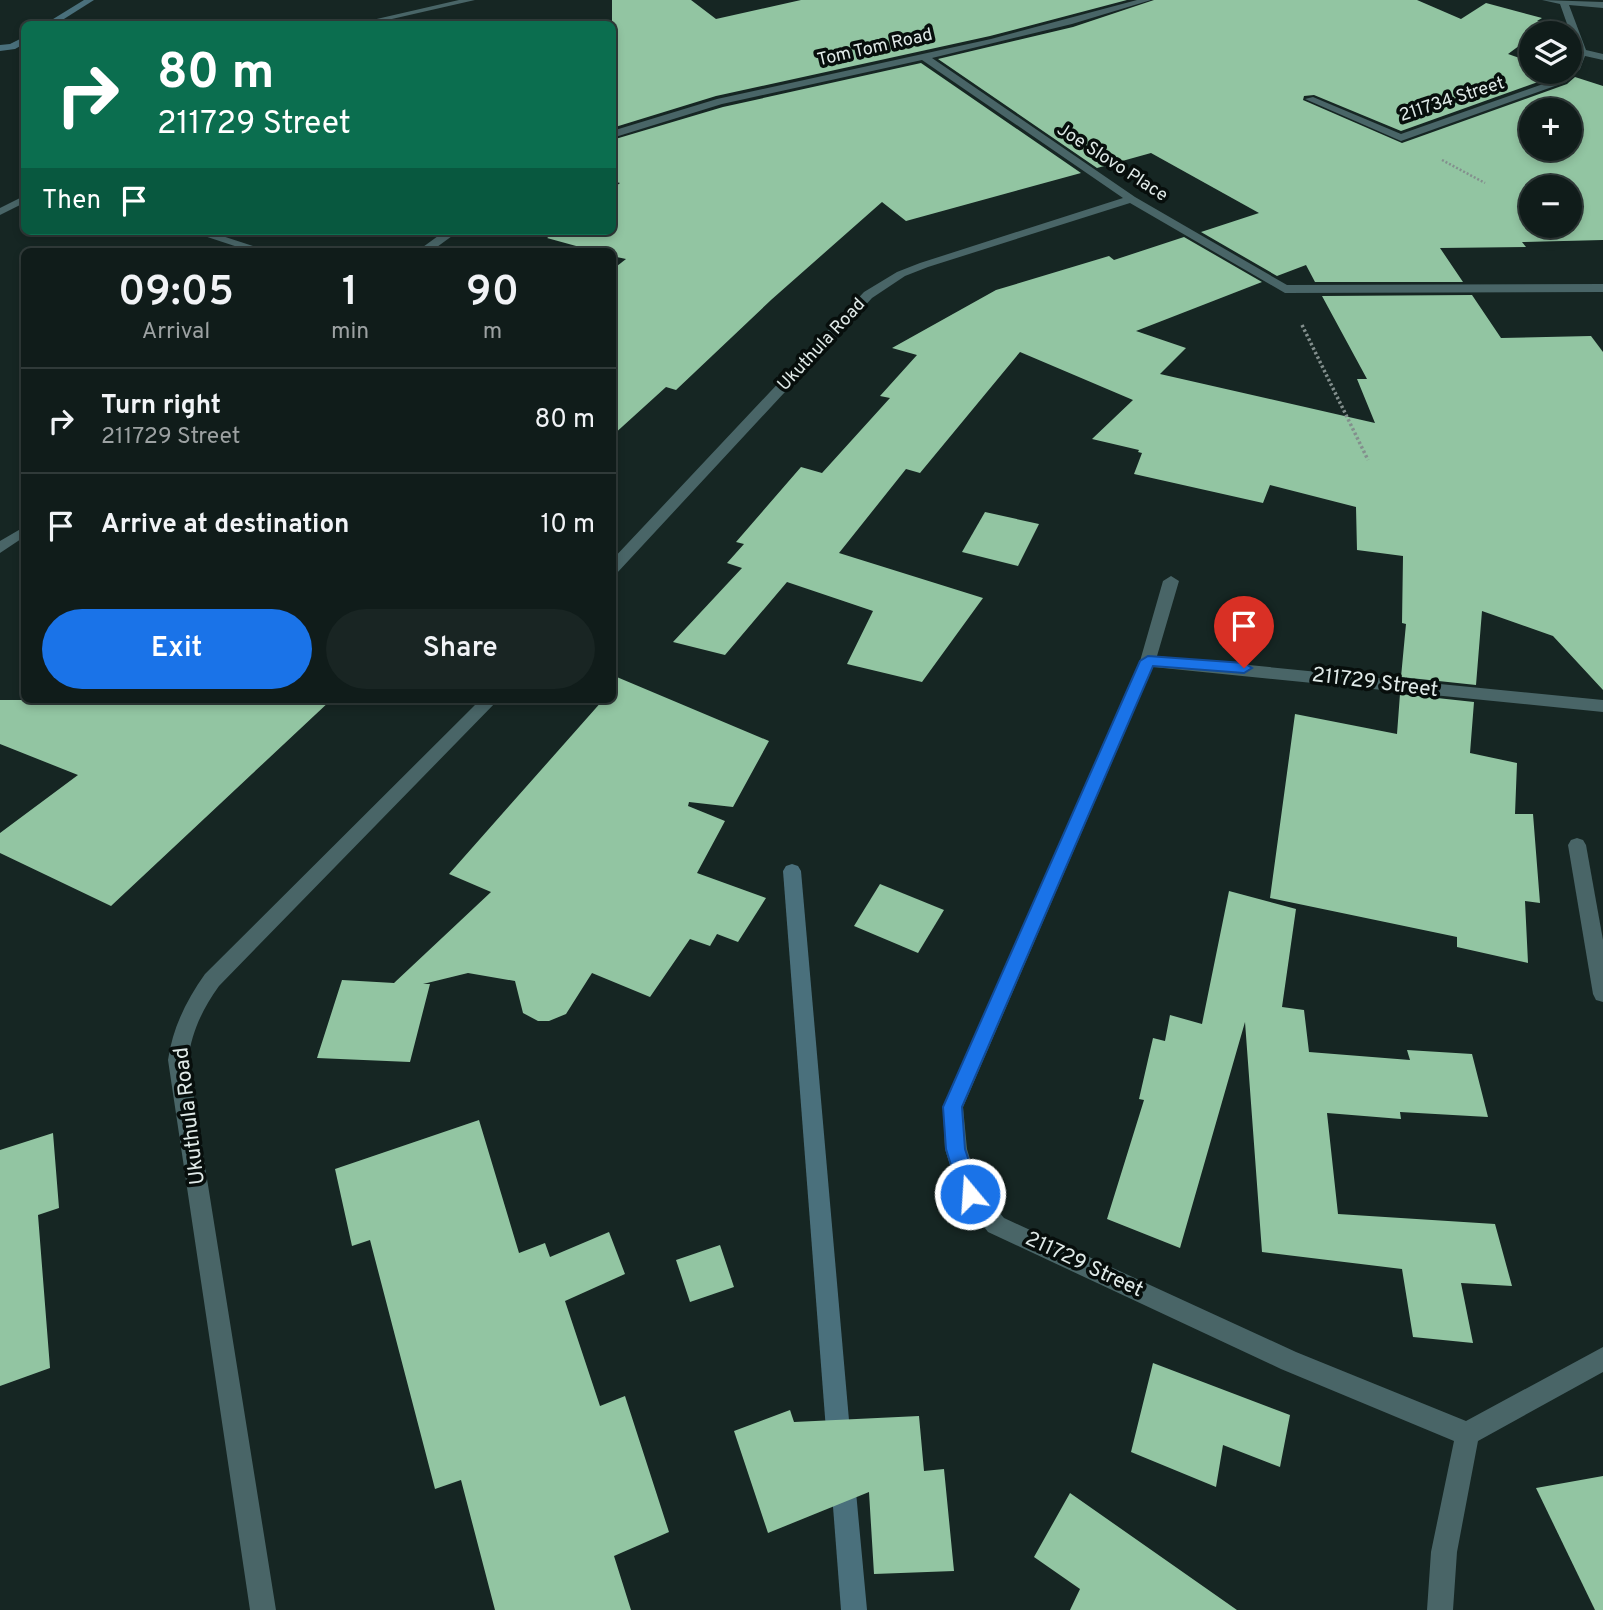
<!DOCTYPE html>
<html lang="en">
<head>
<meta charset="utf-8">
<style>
  :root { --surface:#101c1a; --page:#192523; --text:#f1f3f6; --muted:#9ca1a2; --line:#303a39; --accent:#1a73e8 }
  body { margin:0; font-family:Overpass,sans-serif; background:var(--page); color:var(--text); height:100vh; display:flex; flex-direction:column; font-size:26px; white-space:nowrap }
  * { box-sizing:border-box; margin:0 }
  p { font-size:23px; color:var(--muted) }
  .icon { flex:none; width:38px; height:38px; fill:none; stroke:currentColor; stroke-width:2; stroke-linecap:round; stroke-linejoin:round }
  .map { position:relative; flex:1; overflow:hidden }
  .side { position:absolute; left:21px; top:248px; width:595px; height:455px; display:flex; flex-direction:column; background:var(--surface); border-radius:10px; box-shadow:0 4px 10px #0003,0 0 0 2px var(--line) }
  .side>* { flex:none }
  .banner { position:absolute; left:21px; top:21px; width:595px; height:214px; border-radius:10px; box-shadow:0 4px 10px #0003,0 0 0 2px var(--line); background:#0b6e4f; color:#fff; overflow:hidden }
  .fabs { position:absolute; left:1519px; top:21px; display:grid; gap:14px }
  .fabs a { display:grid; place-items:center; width:63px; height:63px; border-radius:50%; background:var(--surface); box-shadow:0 4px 10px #0003,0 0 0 2px var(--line); font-size:35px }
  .pin { position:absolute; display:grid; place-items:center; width:60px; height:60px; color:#fff; margin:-72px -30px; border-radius:50% 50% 50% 0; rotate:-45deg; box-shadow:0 0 7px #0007 }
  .pin .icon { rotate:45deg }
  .me { position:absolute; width:77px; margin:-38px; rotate:342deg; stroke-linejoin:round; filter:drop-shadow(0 0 5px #0008) }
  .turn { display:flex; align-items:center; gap:24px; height:147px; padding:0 21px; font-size:32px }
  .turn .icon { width:91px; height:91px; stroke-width:2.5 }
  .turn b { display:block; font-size:49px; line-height:60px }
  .then { display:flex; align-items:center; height:66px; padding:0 21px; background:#0003; gap:14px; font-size:26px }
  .eta { display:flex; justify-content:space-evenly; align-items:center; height:119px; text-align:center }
  .eta b { font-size:42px; font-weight:600; line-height:49px }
  .cta { display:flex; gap:14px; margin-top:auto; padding:14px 21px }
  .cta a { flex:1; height:80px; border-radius:42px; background:var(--accent); color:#fff; font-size:28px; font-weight:600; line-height:80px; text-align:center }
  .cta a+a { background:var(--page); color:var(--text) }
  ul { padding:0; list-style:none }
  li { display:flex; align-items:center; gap:21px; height:105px; padding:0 21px; border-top:2px solid var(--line) }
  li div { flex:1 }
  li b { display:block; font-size:26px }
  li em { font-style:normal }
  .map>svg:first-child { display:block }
</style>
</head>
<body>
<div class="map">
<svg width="1603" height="1610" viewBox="0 0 1603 1610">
  <rect width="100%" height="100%" fill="#162623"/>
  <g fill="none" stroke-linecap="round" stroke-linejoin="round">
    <g fill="#4a707c" fill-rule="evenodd">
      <path d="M84 0H94L56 24H45Z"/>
      <path d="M24 37V44L15 49 0 51V45L10 44Z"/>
      <path d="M792 864 798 866 801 871 851 1443 848 1452 839 1455 830 1452 827 1443 783 871 786 866Z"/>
      <path d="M843 1469 852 1472 855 1481 867 1610H841L831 1481 834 1472Z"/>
    </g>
  </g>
  <g fill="#92c5a2" fill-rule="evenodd">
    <path d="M612 0H691L716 19 801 0H1127L990 36 716 96 612 128Z"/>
    <path d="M1154 0H1417L1461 19 1486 3 1542 18 1537 21 1549 24 1537 33H1531V37L1508 54 1531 62V72L1563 73 1401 131 1314 95 1304 96 1303 100 1402 143 1567 84 1575 77 1603 86V240L1522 242 1526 247 1440 248 1463 282H1315L1306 265 1277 276 1201 232 1259 213 1151 153 1097 168 938 59 1073 27ZM1531 110H1570V149H1531ZM1531 187H1570V226H1531Z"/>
    <path d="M921 63 1081 173 906 221 882 202 771 300 676 390 666 387 612 436V270L626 259 612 256V252H598L547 238 557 231H612V189L620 183 612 181V140L723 107Z"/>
    <path d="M1184 237 1262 282 1136 331 1186 348 1160 374 1375 423 1357 379H1367L1322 296 1472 295 1501 338 1591 336 1603 352V690L1553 636 1482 611 1476 685 1401 677 1406 624 1402 623 1403 556 1357 550 1356 507 1270 485 1263 503 1134 474 1142 453 1138 452 1139 450 1092 439 1133 400 1020 352 920 473 906 469 839 553 983 598 922 682 847 664 873 611 787 582 725 655 673 642 742 568 727 563 744 544 736 542 801 467 822 473 890 398 880 396 917 355 892 348 996 290 1109 256 1114 260Z"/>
    <path d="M985 512 1039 524 1018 566 962 552Z"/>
    <path d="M612 675 769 741 733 807 689 802 688 806 725 821 697 873 766 898 738 942 717 934 710 946 690 939 650 997 592 973 566 1014 549 1021H538L523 1013 515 981 468 973 423 984H430L410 1062 317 1058 342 980 394 983 491 892 449 874 603 700H612Z"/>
    <path d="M1400 694 1474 702 1470 753 1517 763 1515 814H1533L1540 903 1525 901 1528 963 1457 947V937L1270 898 1295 714 1397 734Z"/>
    <path d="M0 700H331L111 906 0 853V833L78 775 0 744Z"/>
    <path d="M880 884 944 910 918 953 854 926Z"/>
    <path d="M1229 891 1296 909 1282 1007 1304 1010 1309 1052 1410 1060 1407 1050 1472 1054 1488 1117 1400 1112 1401 1119 1327 1113 1338 1214 1495 1224 1512 1286 1461 1283 1473 1343 1413 1337 1402 1269 1262 1252 1245 1022 1180 1248 1107 1219 1144 1100 1139 1099 1153 1038 1165 1041 1170 1015 1202 1024Z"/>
    <path d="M479 1120 519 1253 545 1243 550 1257 609 1232 625 1274 565 1301 600 1406 625 1396 669 1532 614 1556 631 1610H495L461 1480 435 1489 370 1240 352 1246 335 1169Z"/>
    <path d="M53 1133 59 1208 38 1215 50 1368 0 1386V1150Z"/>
    <path d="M720 1245 734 1287 690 1302 676 1260Z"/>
    <path d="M1153 1363 1290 1415 1280 1467 1223 1445 1216 1487 1131 1452Z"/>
    <path d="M790 1410 794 1422 919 1416 924 1471 944 1469 954 1571 874 1574 869 1492 768 1533 734 1431Z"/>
    <path d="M1603 1476V1610H1595L1536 1488Z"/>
    <path d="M1070 1493 1237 1610H1070L1080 1589 1034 1557Z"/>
  </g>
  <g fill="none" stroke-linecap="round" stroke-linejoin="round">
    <path stroke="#838f8d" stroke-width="2.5" stroke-dasharray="2 2" stroke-linecap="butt" d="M1442 160 1485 183"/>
    <path stroke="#838f8d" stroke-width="3.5" stroke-dasharray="2.5 2.5" stroke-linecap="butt" d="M1302 325 1368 460"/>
    <g fill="#496567" fill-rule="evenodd">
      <path d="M459 0H475L370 24H355Z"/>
      <path d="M1137 0H1151L1072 24 932 58 1135 197 1287 285 1603 284V292L1285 293 1130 203 928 267 905 276 872 298 617 573 612 575V560L864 292 897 272 920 263 1123 198 922 60 722 104 612 138V131L717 99 991 39Z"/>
      <path d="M1542 0 1603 2V8L1569 5 1586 50 1603 54V60L1585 56 1580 69 1566 82 1401 141 1305 99 1313 97 1401 134 1560 78 1570 72 1577 52 1560 4Z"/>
      <path d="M24 196V203L0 215V208Z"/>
      <path d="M189 231H207L271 252H253Z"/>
      <path d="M445 231H459L430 252H416Z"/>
      <path d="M24 527V537L0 553V541Z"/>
      <path d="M1171 576 1179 581 1157 656 1603 700V712L1153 667 963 1107 967 1149 979 1189 1004 1218 1296 1352 1466 1421 1603 1347V1372L1478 1441 1457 1552 1453 1610H1427L1431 1552 1454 1441 1281 1369 988 1232 959 1194 945 1149 943 1107 1140 661 1163 581Z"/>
      <path d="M480 700H498L219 986C202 1010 192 1031 188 1060L276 1610H250L168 1060C173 1027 186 1001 205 974Z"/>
      <path d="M1577 838 1583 840 1586 845 1603 940V1002L1596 1000 1593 994 1568 845 1571 840Z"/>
    </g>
  </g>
  <path fill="#1a73e8" stroke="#114b97" stroke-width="2" d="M1148 656 1244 663 1252 668 1244 673 1153 666 962 1107 965 1149 980 1194 977 1201 970 1203 963 1201 960 1194 946 1149 943 1107 1140 661Z"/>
  <g text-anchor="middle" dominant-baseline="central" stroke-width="7" stroke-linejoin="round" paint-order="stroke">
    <g font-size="18" fill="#e0eae8" stroke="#070e0c">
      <text transform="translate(875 48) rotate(-13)">Tom Tom Road</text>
      <text transform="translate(1452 100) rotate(-18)">211734 Street</text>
      <text transform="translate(1112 163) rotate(33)">Joe Slovo Place</text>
      <text transform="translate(822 345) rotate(-47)">Ukuthula Road</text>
    </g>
    <g font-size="21" fill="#e0eae8" stroke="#070e0c">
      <text transform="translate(1375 683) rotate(7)">211729 Street</text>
      <text transform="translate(190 1116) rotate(-97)">Ukuthula Road</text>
      <text transform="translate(1084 1265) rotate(25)">211729 Street</text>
    </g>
  </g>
</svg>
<div class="fabs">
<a><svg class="icon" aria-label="layers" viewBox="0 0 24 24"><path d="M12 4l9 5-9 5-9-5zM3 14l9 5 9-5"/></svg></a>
<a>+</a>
<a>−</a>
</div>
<div class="pin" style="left:1244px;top:668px;background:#d93025"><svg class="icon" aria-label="arrive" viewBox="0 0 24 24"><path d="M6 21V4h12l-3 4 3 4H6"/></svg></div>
<svg class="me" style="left:970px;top:1194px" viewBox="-20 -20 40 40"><circle r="17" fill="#1a73e8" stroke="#fff" stroke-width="3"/><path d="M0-11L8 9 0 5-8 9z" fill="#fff"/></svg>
<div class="banner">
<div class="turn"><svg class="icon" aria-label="right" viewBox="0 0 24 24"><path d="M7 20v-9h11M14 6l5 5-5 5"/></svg><div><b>80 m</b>211729 Street</div></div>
<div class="then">Then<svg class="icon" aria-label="arrive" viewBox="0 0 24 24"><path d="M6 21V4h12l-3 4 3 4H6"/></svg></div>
</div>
<section class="side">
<div class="eta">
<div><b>09:05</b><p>Arrival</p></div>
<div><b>1</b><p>min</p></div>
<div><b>90</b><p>m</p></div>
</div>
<ul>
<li><svg class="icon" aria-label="right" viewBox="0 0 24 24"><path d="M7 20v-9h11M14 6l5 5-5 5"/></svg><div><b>Turn right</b><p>211729 Street</p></div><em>80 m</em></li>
<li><svg class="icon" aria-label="arrive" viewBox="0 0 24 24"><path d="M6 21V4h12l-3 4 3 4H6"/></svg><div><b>Arrive at destination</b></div><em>10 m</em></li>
</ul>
<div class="cta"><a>Exit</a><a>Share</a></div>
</section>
</div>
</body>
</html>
